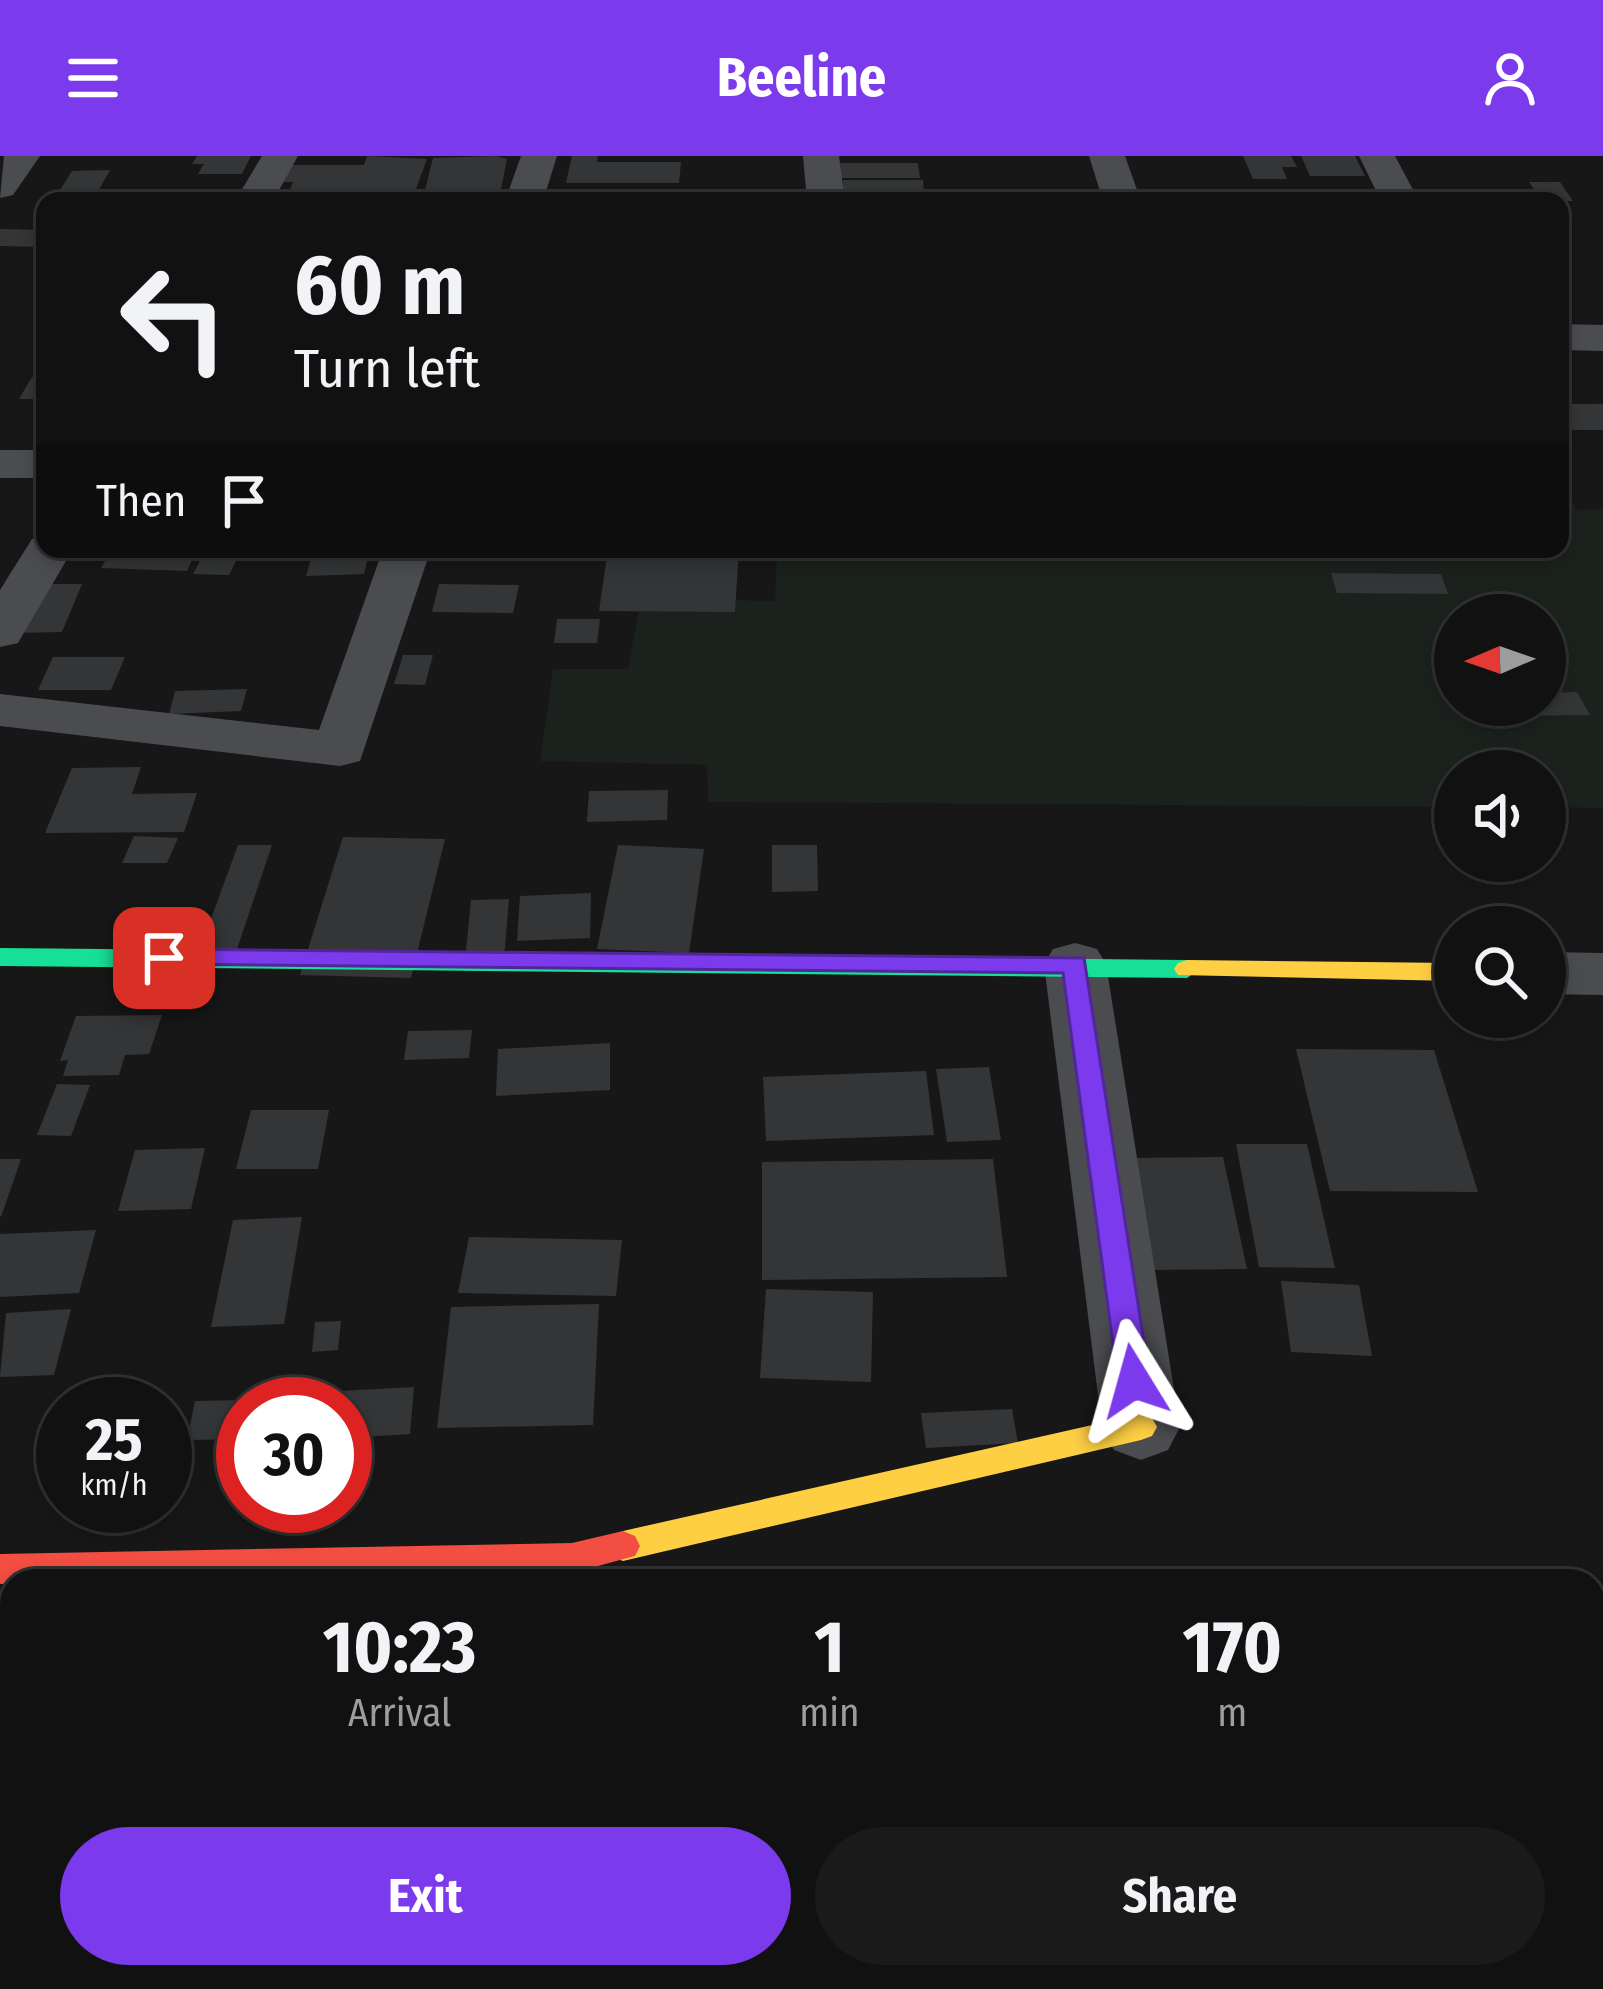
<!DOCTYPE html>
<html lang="en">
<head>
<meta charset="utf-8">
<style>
  :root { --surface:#111; --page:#1a1a1a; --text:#f1f3f6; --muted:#9c9d9f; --line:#303131; --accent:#7c3aed }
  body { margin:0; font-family:"Fira Sans Condensed",sans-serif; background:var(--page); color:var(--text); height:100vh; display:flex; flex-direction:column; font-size:45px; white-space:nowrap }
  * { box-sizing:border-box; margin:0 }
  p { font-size:39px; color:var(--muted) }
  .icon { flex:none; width:66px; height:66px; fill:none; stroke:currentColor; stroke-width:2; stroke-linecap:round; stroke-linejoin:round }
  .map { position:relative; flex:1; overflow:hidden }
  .panel { position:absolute; left:0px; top:1413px; width:1605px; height:420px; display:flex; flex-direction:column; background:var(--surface); border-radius:36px 36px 0 0; box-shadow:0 6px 18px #0003,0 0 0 3px var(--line) }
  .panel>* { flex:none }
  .hud { position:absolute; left:36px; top:36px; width:1533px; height:366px; border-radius:24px; box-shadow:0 6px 18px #0003,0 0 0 3px var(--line); background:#111; color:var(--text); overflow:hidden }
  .needle { width:78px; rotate:268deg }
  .controls { position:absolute; left:1434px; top:438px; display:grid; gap:24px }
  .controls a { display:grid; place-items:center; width:132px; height:132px; border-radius:50%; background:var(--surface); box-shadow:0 6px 18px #0003,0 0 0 3px var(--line); font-size:60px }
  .speed { position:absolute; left:36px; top:1221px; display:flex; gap:24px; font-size:60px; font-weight:700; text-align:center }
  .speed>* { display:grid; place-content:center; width:156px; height:156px; border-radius:50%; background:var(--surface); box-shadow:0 6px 18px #0003,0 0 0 3px var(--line); line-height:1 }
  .speed small { font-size:30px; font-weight:400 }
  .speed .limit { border:18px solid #d22; background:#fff; color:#111 }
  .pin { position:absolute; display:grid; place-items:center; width:102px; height:102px; color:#fff; margin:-51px; border-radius:24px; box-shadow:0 6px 18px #0006 }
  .me { position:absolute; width:132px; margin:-66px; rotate:352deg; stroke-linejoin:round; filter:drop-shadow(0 0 9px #0008) }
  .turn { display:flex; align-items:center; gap:42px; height:252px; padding:0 60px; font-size:54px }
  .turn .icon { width:156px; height:156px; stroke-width:2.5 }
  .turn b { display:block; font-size:84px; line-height:102px }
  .then { display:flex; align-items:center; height:114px; padding:0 60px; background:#0003; gap:24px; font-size:45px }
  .eta { display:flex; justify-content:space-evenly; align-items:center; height:204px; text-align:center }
  .eta b { font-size:72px; font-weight:700; line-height:84px }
  .cta { display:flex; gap:24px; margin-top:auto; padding:24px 60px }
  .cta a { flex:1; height:138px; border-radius:72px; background:var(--accent); color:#fff; font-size:48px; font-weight:700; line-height:138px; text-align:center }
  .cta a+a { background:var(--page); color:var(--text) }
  header { display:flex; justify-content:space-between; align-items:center; height:156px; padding:0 60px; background:var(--accent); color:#fff; font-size:54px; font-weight:700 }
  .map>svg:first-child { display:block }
</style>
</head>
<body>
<header><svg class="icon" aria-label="menu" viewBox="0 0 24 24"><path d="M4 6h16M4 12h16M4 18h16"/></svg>Beeline<svg class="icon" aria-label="person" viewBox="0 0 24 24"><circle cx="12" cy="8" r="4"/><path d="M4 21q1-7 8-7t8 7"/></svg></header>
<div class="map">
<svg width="1603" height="1833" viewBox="0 0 1603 1833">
  <rect width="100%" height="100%" fill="#171717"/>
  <path fill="#1b211c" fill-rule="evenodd" d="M1560 327 1578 354 1603 353V652L1545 651V615H1455V651L708 646 707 609 540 605 553 513H628L641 442 775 445 777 393H1560ZM1455 459H1545V549H1455Z"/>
  <g fill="#343537">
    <path d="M197 0H251L242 18H198L204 8H192Z"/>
    <path d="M367 0 427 3 416 33H290L293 26H281L289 9H364Z"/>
    <path d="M496 0 507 3 501 33 425 34 433 2Z"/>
    <path d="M572 0H598L597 6H681L679 27H566Z"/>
    <path d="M1243 0H1291L1297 11H1282L1287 23H1253Z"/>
    <path d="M1301 0H1355L1365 20H1310Z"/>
    <path d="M840 7H918L920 22H841Z"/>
    <path d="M110 14 99 34H60L72 15Z"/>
    <path d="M843 24H923L924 37 843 36Z"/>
    <path d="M1529 26H1560L1573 45H1542Z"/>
    <path d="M396 37H459L456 45H392Z"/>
    <path d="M0 73 45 74V91L0 90Z"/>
    <path d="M45 220V243H19L32 221Z"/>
    <path d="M1560 248H1603V274H1573Z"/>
    <path d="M112 393H197L187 415 101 412Z"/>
    <path d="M206 393H242L229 419 193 418Z"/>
    <path d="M314 393H370L364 418 306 420Z"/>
    <path d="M608 393H739L735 456 599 455Z"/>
    <path d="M1331 417 1441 418 1448 438 1337 437Z"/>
    <path d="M39 428H82L62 476 17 477Z"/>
    <path d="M439 428 519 429 513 457 432 456Z"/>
    <path d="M557 463H600L597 487H554Z"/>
    <path d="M403 499H433L425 529 394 528Z"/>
    <path d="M53 501H125L111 534H38Z"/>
    <path d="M247 533 241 555 169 558 175 535Z"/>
    <path d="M1577 536 1590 559 1515 560 1510 549H1545V537Z"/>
    <path d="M141 611 132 638 197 637 184 676 45 677 72 612Z"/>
    <path d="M668 634 667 664 587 666 589 635Z"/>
    <path d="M134 680 178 682 167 707H122Z"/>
    <path d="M343 681 445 683 411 822 300 819Z"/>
    <path d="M238 689H272L237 793H200Z"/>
    <path d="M618 689 704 693 689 797 597 793Z"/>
    <path d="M772 689H817L818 735 772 736Z"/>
    <path d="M591 737 590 782 517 785 520 740Z"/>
    <path d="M509 743 503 814 464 815 471 744Z"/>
    <path d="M162 859 149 898 125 899 119 919 63 920 68 904 60 905 76 860Z"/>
    <path d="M472 874 469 902 404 904 408 875Z"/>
    <path d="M610 887V934L496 940 498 893Z"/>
    <path d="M1296 893 1434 894 1478 1036 1330 1035Z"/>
    <path d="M989 911 1001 984 947 986 936 913Z"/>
    <path d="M926 915 934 979 766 985 763 921Z"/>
    <path d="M57 928 90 929 71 980 37 979Z"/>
    <path d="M251 954H329L318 1013H236Z"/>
    <path d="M1236 988H1307L1335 1112 1259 1111Z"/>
    <path d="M205 992 191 1053 118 1055 135 994Z"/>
    <path d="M1223 1001 1247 1113 1147 1114 1127 1002Z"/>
    <path d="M0 1003H21L1 1061 0 1060Z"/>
    <path d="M993 1003 1007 1121 762 1124V1006Z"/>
    <path d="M302 1061 284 1168 211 1171 233 1064Z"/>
    <path d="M96 1074 79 1137 0 1141V1078Z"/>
    <path d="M469 1081 622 1084 616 1140 458 1137Z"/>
    <path d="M1281 1125 1359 1129 1372 1200 1291 1196Z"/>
    <path d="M766 1133 873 1136 871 1226 760 1222Z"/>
    <path d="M599 1148 593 1269 437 1272 451 1151Z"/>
    <path d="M71 1153 54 1219 0 1221 6 1157Z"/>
    <path d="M341 1165 338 1194 312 1196 315 1166Z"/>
    <path d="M414 1231 410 1278 345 1282V1248H302L303 1237Z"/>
    <path d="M243 1244V1283L187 1284 195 1245Z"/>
    <path d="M61 1251 63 1314 45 1315Z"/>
    <path d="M1012 1253 1018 1287 926 1292 921 1257Z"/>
    <path d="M0 1674 12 1675 16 1833H0Z"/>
    <path d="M1593 1690H1603V1817L1593 1818Z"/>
    <path d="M533 1821H652V1833H532Z"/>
    <path d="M685 1821H913L914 1833H685Z"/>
    <path d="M1057 1827H1138L1139 1833H1057Z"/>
  </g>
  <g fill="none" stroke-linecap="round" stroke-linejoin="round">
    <g fill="#4b4c50" fill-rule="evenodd">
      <path d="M4 0H40L13 39 0 42Z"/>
      <path d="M262 0H298L273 45H235Z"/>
      <path d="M521 0H557L543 45H505Z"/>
      <path d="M803 0H839L845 45H807Z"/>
      <path d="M1089 0H1125L1141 45H1103Z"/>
      <path d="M1359 0H1395L1419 45H1381Z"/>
      <path d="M1560 168 1603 169V195L1560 194Z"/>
      <rect x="0" y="294" width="45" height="28"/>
      <path d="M45 379V393H73L18 487 0 491V434L32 383Z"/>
      <path d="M383 393H431L360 605 340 610 0 570V538L319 574Z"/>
      <path d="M1075 787 1097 793 1106 808 1180 1271 1168 1294 1141 1304 1114 1294 1102 1271 1044 808 1053 793Z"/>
      <path d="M1545 796 1603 797V839L1545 838Z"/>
      <path d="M480 1821H576L575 1833H479Z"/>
    </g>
    <g fill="#16e098" fill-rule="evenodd">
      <path d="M0 792 1187 804 1200 813 1187 822 0 810Z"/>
      <path d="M1603 1497V1529L1593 1530V1498Z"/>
    </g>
    <g fill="#ffcf43" fill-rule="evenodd">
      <path d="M1187 804 1455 807V825L1178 819 1174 813 1178 807Z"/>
      <path d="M1141 1258 1152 1262 1157 1271 1152 1280 1141 1284 623 1405 611 1400 606 1390 611 1380 623 1375Z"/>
    </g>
    <path fill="#f24e42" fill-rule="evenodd" d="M623 1375 635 1380 640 1390 635 1400 572 1417 0 1428V1398L572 1387Z"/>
  </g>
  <path fill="#7c3aed" stroke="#51269a" stroke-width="3" d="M164 793 1084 802 1150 1225 1134 1238 1118 1225 1063 817 154 808 151 802Z"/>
</svg>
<div class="controls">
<a><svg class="needle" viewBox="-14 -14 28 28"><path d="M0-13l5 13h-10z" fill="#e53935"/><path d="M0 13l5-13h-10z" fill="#9c9d9f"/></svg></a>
<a><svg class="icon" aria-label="sound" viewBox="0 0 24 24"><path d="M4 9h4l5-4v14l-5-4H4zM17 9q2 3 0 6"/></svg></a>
<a><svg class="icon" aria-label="search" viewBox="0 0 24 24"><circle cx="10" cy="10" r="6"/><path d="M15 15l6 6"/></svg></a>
</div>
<div class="speed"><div>25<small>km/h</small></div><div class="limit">30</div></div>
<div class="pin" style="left:164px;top:802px;background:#d93025"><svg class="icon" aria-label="arrive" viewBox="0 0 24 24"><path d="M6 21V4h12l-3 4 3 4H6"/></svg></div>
<svg class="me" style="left:1134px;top:1225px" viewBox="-20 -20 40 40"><path d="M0-17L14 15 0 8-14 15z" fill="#7c3aed" stroke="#fff" stroke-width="4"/></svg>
<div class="hud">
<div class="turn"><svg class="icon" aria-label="left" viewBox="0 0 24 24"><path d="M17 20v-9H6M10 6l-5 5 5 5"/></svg><div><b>60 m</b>Turn left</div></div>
<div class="then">Then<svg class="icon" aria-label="arrive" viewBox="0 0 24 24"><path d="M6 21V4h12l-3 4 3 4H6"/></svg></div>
</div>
<section class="panel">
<div class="eta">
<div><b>10:23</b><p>Arrival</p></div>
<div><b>1</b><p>min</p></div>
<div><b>170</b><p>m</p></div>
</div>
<div class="cta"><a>Exit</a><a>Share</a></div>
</section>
</div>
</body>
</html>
